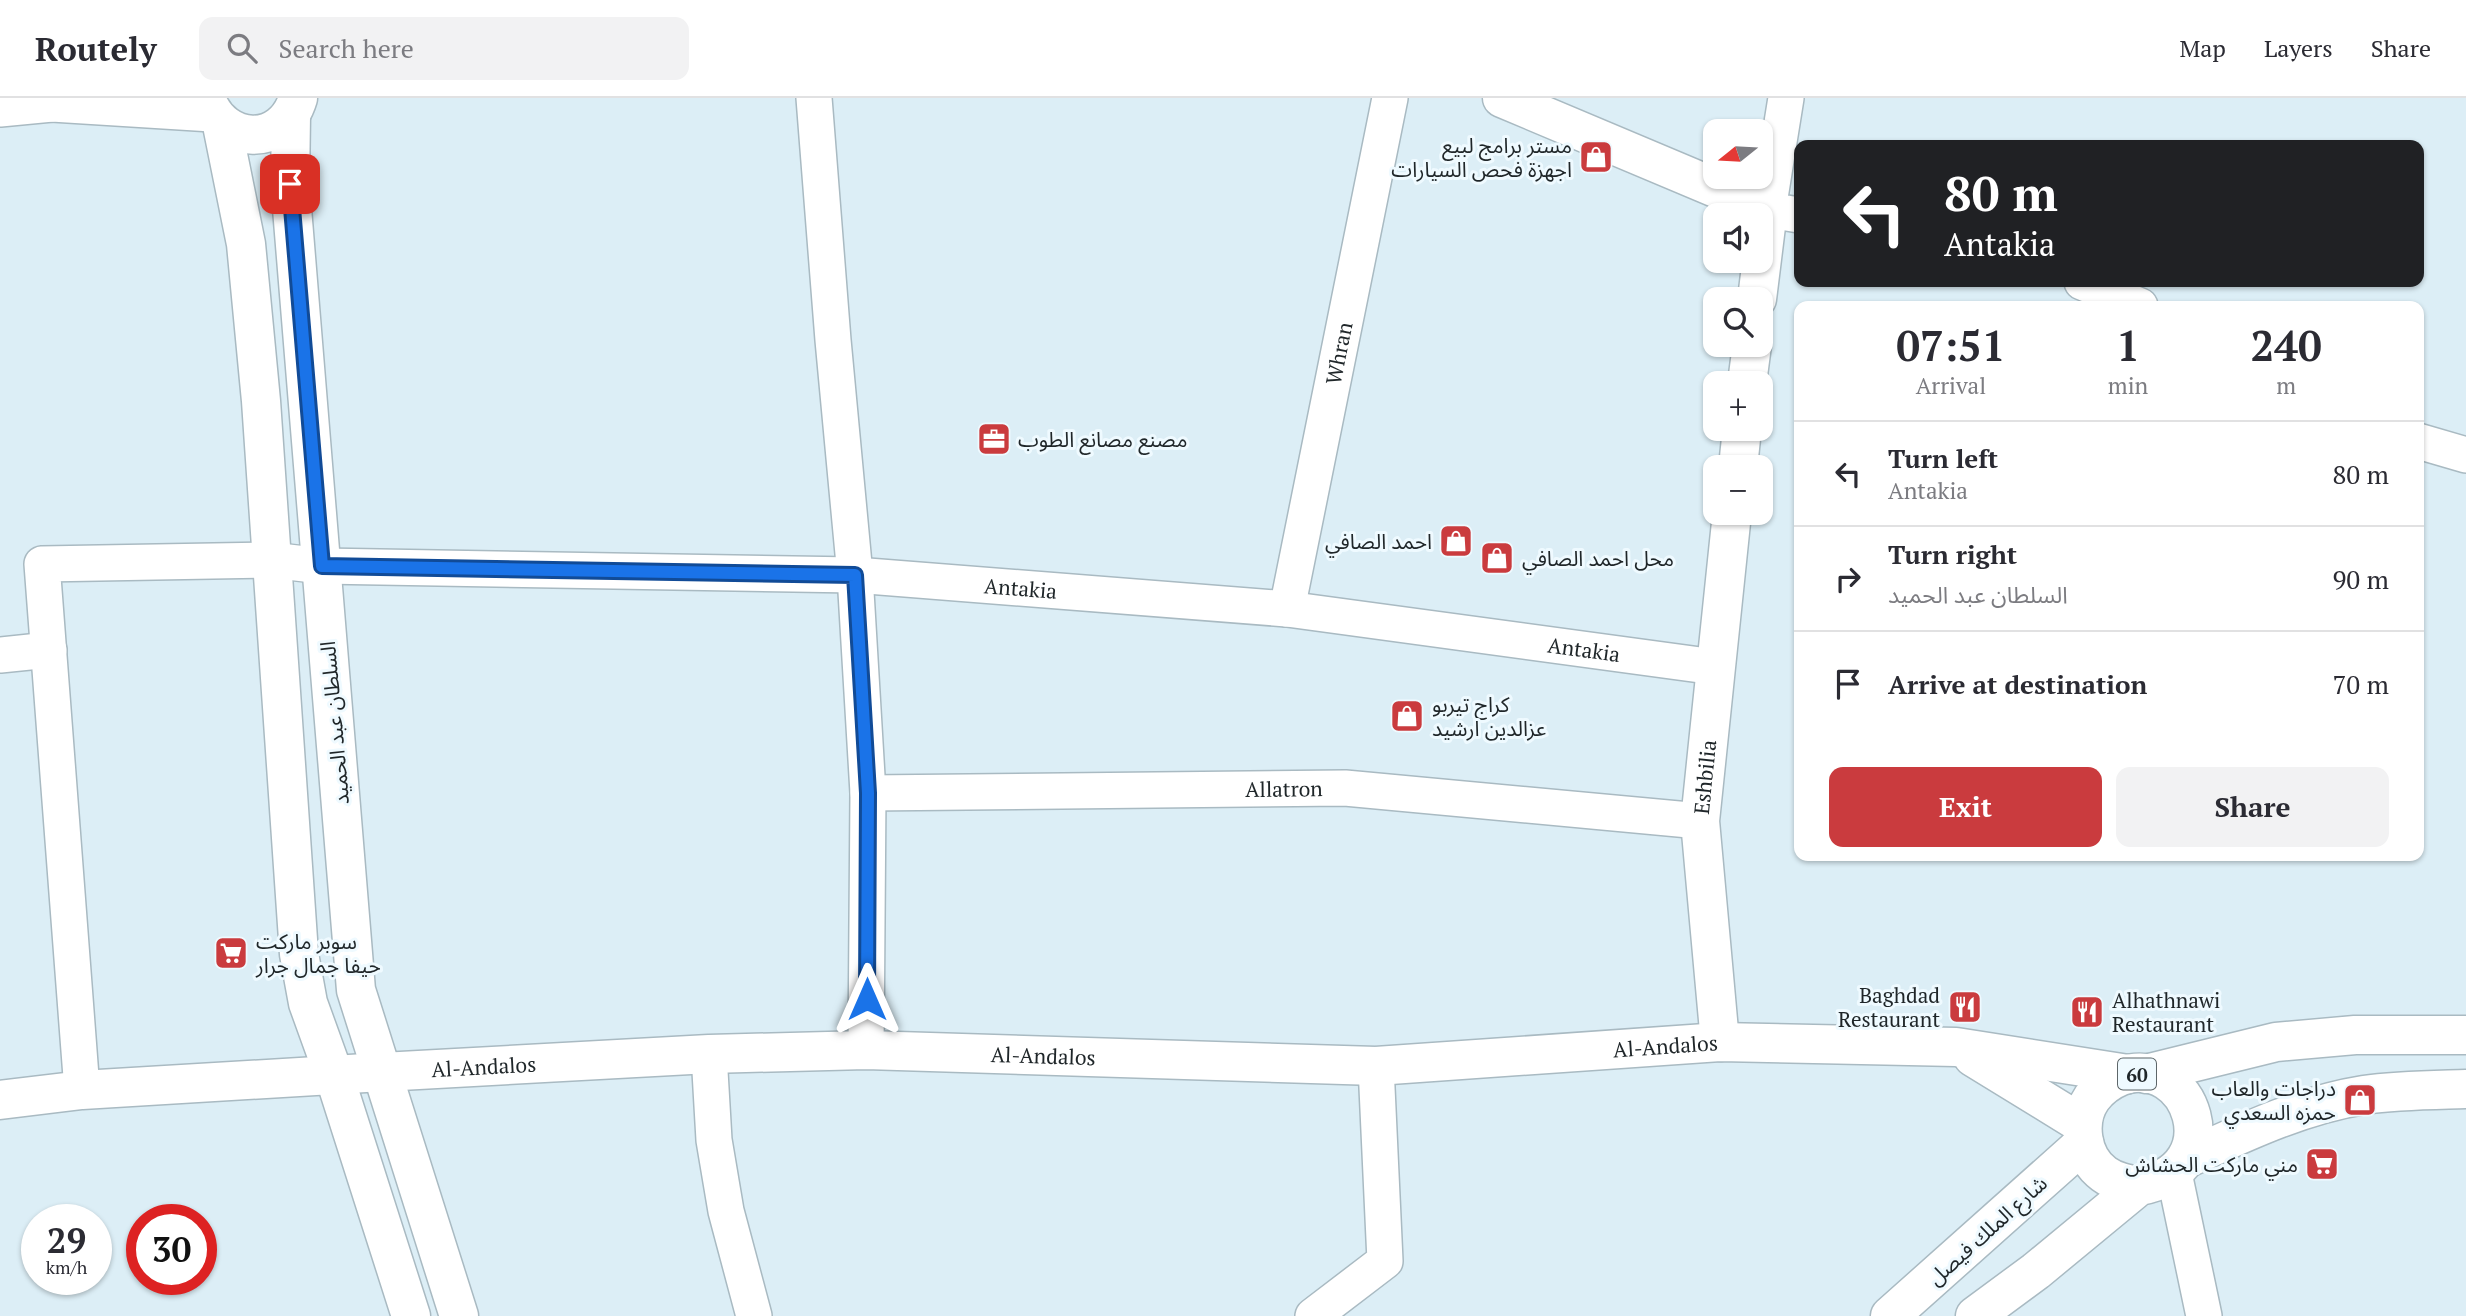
<!DOCTYPE html>
<html lang="en">
<head>
<meta charset="utf-8">
<style>
  :root { --surface:#fff; --page:#f2f2f3; --text:#2b2b33; --muted:#7c7c81; --line:#e1e1e2; --accent:#ca3b3e }
  body { margin:0; font-family:"PT Serif","Noto Sans Arabic",serif; background:var(--page); color:var(--text); height:100vh; display:flex; flex-direction:column; font-size:26px; white-space:nowrap }
  * { box-sizing:border-box; margin:0 }
  p { font-size:23px; color:var(--muted) }
  .icon { flex:none; width:38px; height:38px; fill:none; stroke:currentColor; stroke-width:2; stroke-linecap:round; stroke-linejoin:round }
  .map { position:relative; flex:1; overflow:hidden }
  .side { position:absolute; left:1794px; top:203px; width:630px; height:560px; display:flex; flex-direction:column; background:var(--surface); border-radius:14px; box-shadow:0 2px 5px #0004 }
  .side>* { flex:none }
  .top-card { position:absolute; left:1794px; top:42px; width:630px; height:147px; border-radius:14px; box-shadow:0 2px 5px #0004; background:#202124; color:#fff; overflow:hidden }
  .needle { width:46px; rotate:252deg }
  .buttons { position:absolute; left:1703px; top:21px; display:grid; gap:14px }
  .buttons a { display:grid; place-items:center; width:70px; height:70px; border-radius:14px; background:var(--surface); box-shadow:0 2px 5px #0004; font-size:35px }
  .speed { position:absolute; left:21px; top:1106px; display:flex; gap:14px; font-size:35px; font-weight:700; text-align:center }
  .speed>* { display:grid; place-content:center; width:91px; height:91px; border-radius:50%; background:var(--surface); box-shadow:0 2px 5px #0004; line-height:1 }
  .speed small { font-size:18px; font-weight:400 }
  .speed .limit { border:10px solid #d22; background:#fff; color:#111 }
  .pin { position:absolute; display:grid; place-items:center; width:60px; height:60px; color:#fff; margin:-30px; border-radius:14px; box-shadow:0 4px 10px #0006 }
  .me { position:absolute; width:77px; margin:-38px; rotate:0deg; stroke-linejoin:round; filter:drop-shadow(0 0 5px #0008) }
  .turn { display:flex; align-items:center; gap:24px; height:147px; padding:0 35px; font-size:32px }
  .turn .icon { width:91px; height:91px; stroke-width:2.5 }
  .turn b { display:block; font-size:49px; line-height:60px }
  .eta { display:flex; justify-content:space-evenly; align-items:center; height:119px; text-align:center }
  .eta b { font-size:42px; font-weight:800; line-height:49px }
  .action { display:flex; gap:14px; margin-top:auto; padding:14px 35px }
  .action a { flex:1; height:80px; border-radius:14px; background:var(--accent); color:#fff; font-size:28px; font-weight:800; line-height:80px; text-align:center }
  .action a+a { background:var(--page); color:var(--text) }
  ul { padding:0; list-style:none }
  li { display:flex; align-items:center; gap:21px; height:105px; padding:0 35px; border-top:2px solid var(--line) }
  li div { flex:1 }
  li b { display:block; font-size:26px }
  li em { font-style:normal }
  header { display:flex; align-items:center; gap:42px; box-sizing:border-box; height:98px; padding:0 35px; background:var(--surface); border-bottom:2px solid var(--line) }
  header strong { font-size:33px }
  nav { display:flex; gap:38px; margin-inline-start:auto; font-size:24px }
  .search { width:490px; height:63px; background:var(--page); display:flex; align-items:center; gap:18px; box-sizing:border-box; padding:0 24px; border-radius:14px; color:var(--muted); font-size:26px }
  .map>svg:first-child { display:block }
</style>
</head>
<body>
<header>
<strong>Routely</strong>
<div class="search"><svg class="icon" aria-label="search" viewBox="0 0 24 24"><circle cx="10" cy="10" r="6"/><path d="M15 15l6 6"/></svg>Search here</div>
<nav><a>Map</a><a>Layers</a><a>Share</a></nav>
</header>
<div class="map">
<svg width="2466" height="1218" viewBox="0 0 2466 1218">
  <rect width="100%" height="100%" fill="#dceef6"/>
  <g fill="none" stroke-linecap="round" stroke-linejoin="round">
    <defs>
      <g id="street">
        <path d="M814 0 833 242 855 477 868 695 866 952"/>
        <path d="M1786 0 1768 112 1799 117"/>
        <path d="M52 6 212 16"/>
        <path d="M0 11 52 6 73 1"/>
        <path d="M2082 184 2140 208"/>
        <path d="M2418 343 2466 357"/>
        <path id="s1" d="M1287 511 1390 0"/>
        <path d="M0 557 49 552"/>
        <path id="s2" d="M868 695 1345 690 1700 723"/>
        <path d="M709 956 714 1042 726 1113 754 1218"/>
        <path id="s3" d="M82 992 42 466 271 462 322 468 855 477 1287 511 1715 569"/>
        <path d="M2174 1075 2204 1218"/>
        <path d="M1313 1218 1385 1163 1376 968"/>
      </g>
      <g id="secondary">
        <path d="M206 0C223 48 283 50 298 0"/>
        <path d="M1502 0 1768 112 1757 201"/>
        <path d="M291 17 290 86 356 892 459 1218"/>
        <path d="M222 27 246 146 261 303 299 856 308 905 334 977 411 1218"/>
        <path d="M1747 285 1752 247"/>
        <path d="M1738 369 1742 331"/>
        <path id="s4" d="M1720 944 1700 723 1732 415"/>
        <path d="M1973 959 2082 1026"/>
        <path id="s5" d="M0 1002 82 992 382 974 709 956 866 952 1376 968 1720 944 1956 949 2128 976"/>
      </g>
      <g id="primary">
        <path d="M2146 976 2276 944 2355 937H2466"/>
        <path d="M2186 1061C2243 1035 2301 1007 2364 997 2397 992 2432 992 2466 991"/>
        <path d="M1890 1218 2084 1045"/>
        <path d="M1975 1218 2036 1173 2139 1088C2233 1071 2191 954 2121 978 2109 983 2100 989 2092 1000 2076 1023 2081 1059 2104 1076 2115 1084 2127 1086 2139 1088"/>
      </g>
    </defs>
    <use href="#street" stroke="#a9bac2" stroke-width="38"/>
    <use href="#secondary" stroke="#a9bac2" stroke-width="41"/>
    <use href="#primary" stroke="#a9bac2" stroke-width="41"/>
    <use href="#street" stroke="#fff" stroke-width="35"/>
    <use href="#secondary" stroke="#fff" stroke-width="38"/>
    <use href="#primary" stroke="#fff" stroke-width="38"/>
  </g>
  <g fill="none" stroke-linecap="round" stroke-linejoin="round">
    <defs>
      <path id="route" d="M290 86 322 468 855 477 868 695 867 901"/>
    </defs>
    <use href="#route" stroke="#114b97" stroke-width="18"/>
    <use href="#route" stroke="#1a73e8" stroke-width="12"/>
  </g>
  <defs>
    <symbol id="shop-square" viewBox="-11 -11 22 22"><rect x="-9" y="-9" width="18" height="18" rx="4" fill="#ca3b3e" stroke="#effaff"/><path d="M-5-2.5h2.3a2.7 3.5 0 0 1 5.4 0H5L5.5 6h-11ZM-1.5-2.5h3a1.5 2.3 0 0 0-3 0Z" fill="#fff"/></symbol>
    <symbol id="office-square" viewBox="-11 -11 22 22"><rect x="-9" y="-9" width="18" height="18" rx="4" fill="#ca3b3e" stroke="#effaff"/><path d="M-6-3h4V-5.5h4V-3h4V5H-6ZM-1-4.5V-3h2v-1.5ZM-6 0V1H6V0Z" fill="#fff"/></symbol>
    <symbol id="supermarket-square" viewBox="-11 -11 22 22"><rect x="-9" y="-9" width="18" height="18" rx="4" fill="#ca3b3e" stroke="#effaff"/><path d="M-6-5.5h2.5l.6 2H6L4.5 2H-2.5L-4.4-4H-6ZM-1.5 3.2a1.3 1.3 0 1 0 .1 0ZM3 3.2a1.3 1.3 0 1 0 .1 0Z" fill="#fff"/></symbol>
    <symbol id="restaurant-square" viewBox="-11 -11 22 22"><rect x="-9" y="-9" width="18" height="18" rx="4" fill="#ca3b3e" stroke="#effaff"/><path d="M-5-6h1v4h1v-4h1v4h1v-4h1v5L-1.5 .5V6h-2V.5L-5-1ZM5-6V6H3V1.5H1.5Q1.5-4 5-6Z" fill="#fff"/></symbol>
  </defs>
  <g fill-rule="evenodd">
    <use href="#shop-square" x="1577" y="40" width="38" height="38"/>
    <use href="#office-square" x="975" y="322" width="38" height="38"/>
    <use href="#shop-square" x="1437" y="424" width="38" height="38"/>
    <use href="#shop-square" x="1478" y="441" width="38" height="38"/>
    <use href="#shop-square" x="1388" y="599" width="38" height="38"/>
    <use href="#supermarket-square" x="212" y="836" width="38" height="38"/>
    <use href="#restaurant-square" x="1946" y="890" width="38" height="38"/>
    <use href="#restaurant-square" x="2068" y="895" width="38" height="38"/>
    <use href="#shop-square" x="2341" y="983" width="38" height="38"/>
    <use href="#supermarket-square" x="2303" y="1047" width="38" height="38"/>
  </g>
  <g text-anchor="middle" dominant-baseline="central" stroke-width="6" stroke-linejoin="round" paint-order="stroke">
    <rect fill="#effaff" stroke="#5d6669" stroke-width="2" x="2118" y="960.5" width="38" height="31" rx="5"/>
    <g font-size="19" font-weight="bold" fill="#1f2629">
      <text x="2137" y="976">60</text>
    </g>
    <g font-size="21" fill="#1f2629" stroke="#effaff" text-anchor="end">
      <text x="1572" y="47">مستر برامج لبيع<tspan x="1572" dy="24">اجهزة فحص السيارات</tspan></text>
      <text x="1018" y="341" text-anchor="start">مصنع مصانع الطوب</text>
      <text x="1432" y="443">احمد الصافي</text>
      <text x="1522" y="460" text-anchor="start">محل احمد الصافي</text>
      <text x="1432" y="606" text-anchor="start">كراج تيربو<tspan x="1432" dy="24">عزالدين ارشيد</tspan></text>
      <text x="256" y="843" text-anchor="start">سوبر ماركت<tspan x="256" dy="24">حيفا جمال جرار</tspan></text>
      <text x="1940" y="897">Baghdad<tspan x="1940" dy="24">Restaurant</tspan></text>
      <text x="2112" y="902" text-anchor="start">Alhathnawi<tspan x="2112" dy="24">Restaurant</tspan></text>
      <text x="2336" y="990">دراجات والعاب<tspan x="2336" dy="24">حمزه السعدي</tspan></text>
      <text x="2298" y="1066">مني ماركت الحشاش</text>
    </g>
    <g font-size="21" fill="#1f2629" stroke="#effaff">
      <text stroke="none"><textPath href="#s1" startOffset="261">Whran</textPath></text>
      <text stroke="none"><textPath href="#s3" startOffset="1507">Antakia</textPath></text>
      <text stroke="none"><textPath href="#s3" startOffset="2074">Antakia</textPath></text>
      <text transform="translate(334 625) rotate(-95)">السلطان عبد الحميد</text>
      <text stroke="none"><textPath href="#s4" startOffset="266">Eshbilia</textPath></text>
      <text stroke="none"><textPath href="#s2" startOffset="416">Allatron</textPath></text>
      <text stroke="none"><textPath href="#s5" startOffset="1668">Al-Andalos</textPath></text>
      <text stroke="none"><textPath href="#s5" startOffset="1045">Al-Andalos</textPath></text>
      <text stroke="none"><textPath href="#s5" startOffset="485">Al-Andalos</textPath></text>
      <text transform="translate(1987 1132) rotate(-42)">شارع الملك فيصل</text>
    </g>
  </g>
</svg>
<div class="buttons">
<a><svg class="needle" viewBox="-14 -14 28 28"><path d="M0-13l5 13h-10z" fill="#e53935"/><path d="M0 13l5-13h-10z" fill="#7c7c81"/></svg></a>
<a><svg class="icon" aria-label="sound" viewBox="0 0 24 24"><path d="M4 9h4l5-4v14l-5-4H4zM17 9q2 3 0 6"/></svg></a>
<a><svg class="icon" aria-label="search" viewBox="0 0 24 24"><circle cx="10" cy="10" r="6"/><path d="M15 15l6 6"/></svg></a>
<a>+</a>
<a>−</a>
</div>
<div class="speed"><div>29<small>km/h</small></div><div class="limit">30</div></div>
<div class="pin" style="left:290px;top:86px;background:#d93025"><svg class="icon" aria-label="arrive" viewBox="0 0 24 24"><path d="M6 21V4h12l-3 4 3 4H6"/></svg></div>
<svg class="me" style="left:867px;top:901px" viewBox="-20 -20 40 40"><path d="M0-17L14 15 0 8-14 15z" fill="#1a73e8" stroke="#fff" stroke-width="4"/></svg>
<div class="top-card">
<div class="turn"><svg class="icon" aria-label="left" viewBox="0 0 24 24"><path d="M17 20v-9H6M10 6l-5 5 5 5"/></svg><div><b>80 m</b>Antakia</div></div>
</div>
<section class="side">
<div class="eta">
<div><b>07:51</b><p>Arrival</p></div>
<div><b>1</b><p>min</p></div>
<div><b>240</b><p>m</p></div>
</div>
<ul>
<li><svg class="icon" aria-label="left" viewBox="0 0 24 24"><path d="M17 20v-9H6M10 6l-5 5 5 5"/></svg><div><b>Turn left</b><p>Antakia</p></div><em>80 m</em></li>
<li><svg class="icon" aria-label="right" viewBox="0 0 24 24"><path d="M7 20v-9h11M14 6l5 5-5 5"/></svg><div><b>Turn right</b><p>السلطان عبد الحميد</p></div><em>90 m</em></li>
<li><svg class="icon" aria-label="arrive" viewBox="0 0 24 24"><path d="M6 21V4h12l-3 4 3 4H6"/></svg><div><b>Arrive at destination</b></div><em>70 m</em></li>
</ul>
<div class="action"><a>Exit</a><a>Share</a></div>
</section>
</div>
</body>
</html>
